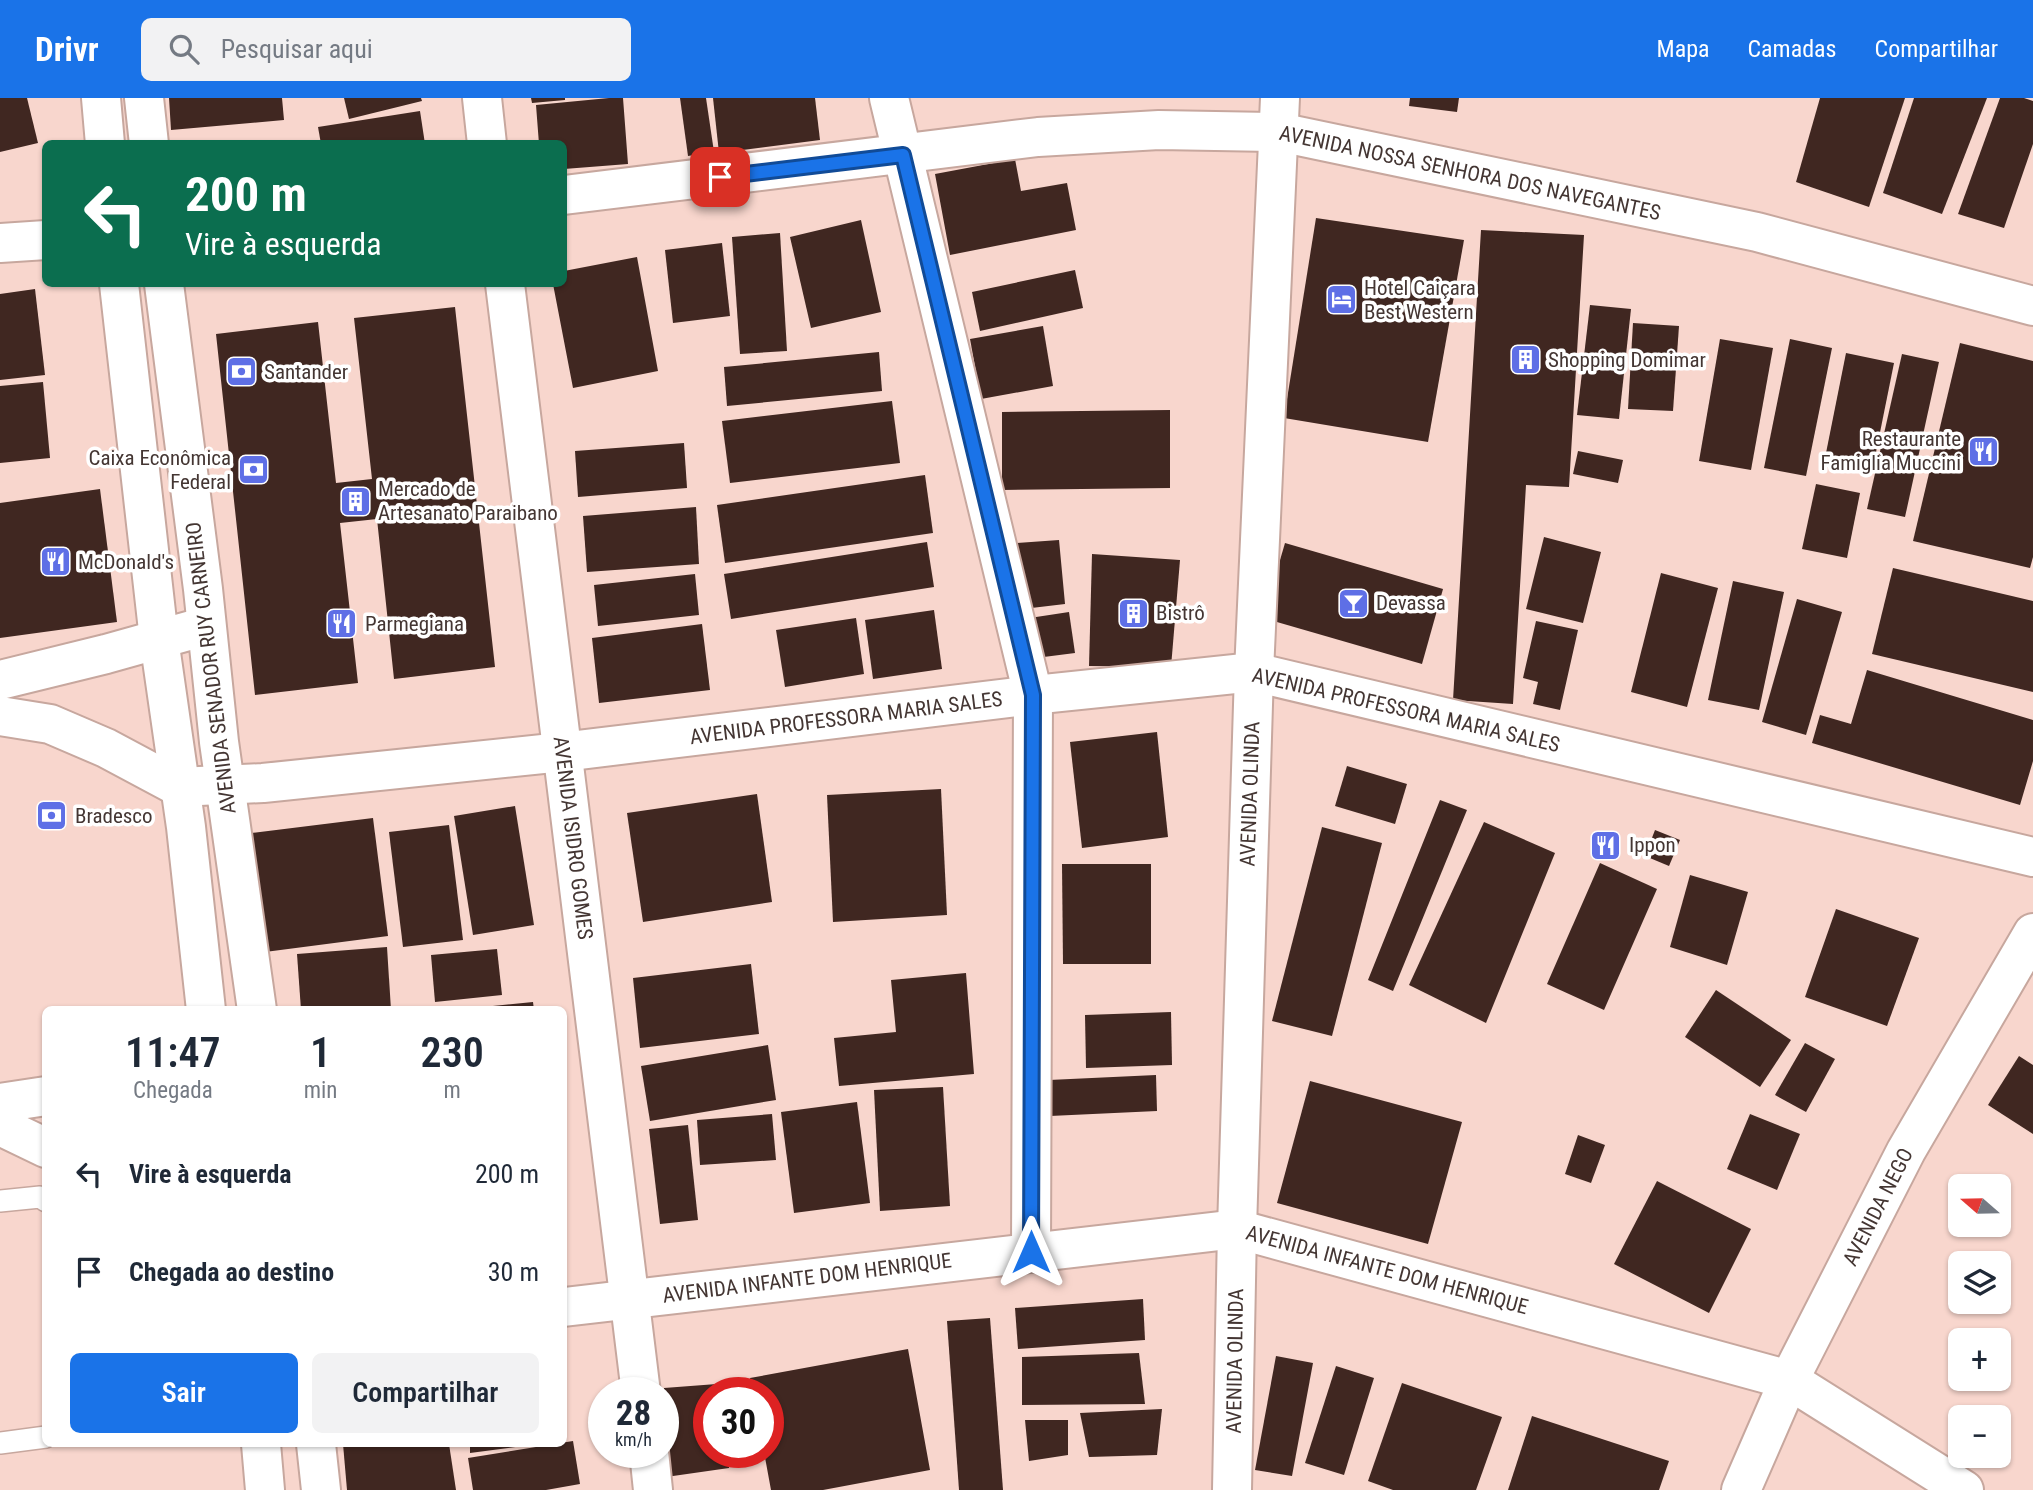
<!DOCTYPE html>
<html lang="pt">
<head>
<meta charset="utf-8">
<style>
  :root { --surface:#fff; --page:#f2f2f3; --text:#1f2937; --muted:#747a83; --accent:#1a73e8 }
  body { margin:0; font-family:"Roboto Condensed",sans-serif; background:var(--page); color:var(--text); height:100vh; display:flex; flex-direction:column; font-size:26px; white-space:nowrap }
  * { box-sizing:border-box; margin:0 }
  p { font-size:23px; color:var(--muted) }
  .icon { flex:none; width:38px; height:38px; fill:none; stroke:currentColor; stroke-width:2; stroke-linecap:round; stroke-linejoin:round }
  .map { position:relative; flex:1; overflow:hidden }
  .panel { position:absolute; left:42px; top:908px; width:525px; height:441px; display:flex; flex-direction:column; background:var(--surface); border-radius:10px; box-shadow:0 2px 5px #0004 }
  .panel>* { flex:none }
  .top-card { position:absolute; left:42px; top:42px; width:525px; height:147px; border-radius:10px; box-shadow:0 2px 5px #0004; background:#0b6e4f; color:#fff; overflow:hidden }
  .needle { width:46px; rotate:290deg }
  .fabs { position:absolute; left:1948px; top:1076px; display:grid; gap:14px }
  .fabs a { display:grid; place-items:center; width:63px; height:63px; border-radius:10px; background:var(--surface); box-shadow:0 2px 5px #0004; font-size:35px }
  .speed { position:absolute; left:588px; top:1279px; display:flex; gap:14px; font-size:35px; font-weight:700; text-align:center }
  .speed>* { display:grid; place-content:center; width:91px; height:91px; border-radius:50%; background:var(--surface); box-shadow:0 2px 5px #0004; line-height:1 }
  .speed small { font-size:18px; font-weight:400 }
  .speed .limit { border:10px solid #d22; background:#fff; color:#111 }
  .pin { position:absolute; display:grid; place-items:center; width:60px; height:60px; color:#fff; margin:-30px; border-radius:14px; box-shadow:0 4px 10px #0006 }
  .me { position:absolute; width:77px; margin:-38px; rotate:0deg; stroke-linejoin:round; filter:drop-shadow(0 0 5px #0008) }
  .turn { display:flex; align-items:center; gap:24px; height:147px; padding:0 28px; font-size:32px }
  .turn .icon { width:91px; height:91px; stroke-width:2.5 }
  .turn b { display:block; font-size:49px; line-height:60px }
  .eta { display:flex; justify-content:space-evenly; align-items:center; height:119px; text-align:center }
  .eta b { font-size:42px; font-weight:600; line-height:49px }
  .cta { display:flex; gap:14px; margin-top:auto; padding:14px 28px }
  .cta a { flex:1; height:80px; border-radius:10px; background:var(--accent); color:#fff; font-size:28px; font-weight:600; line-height:80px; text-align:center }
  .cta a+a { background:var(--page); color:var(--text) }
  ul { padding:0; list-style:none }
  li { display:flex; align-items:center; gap:21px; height:98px; padding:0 28px }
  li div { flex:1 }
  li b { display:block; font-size:26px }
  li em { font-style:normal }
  header { display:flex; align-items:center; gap:42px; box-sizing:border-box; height:98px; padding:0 35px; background:var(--accent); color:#fff }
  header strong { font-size:33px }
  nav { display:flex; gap:38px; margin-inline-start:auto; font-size:24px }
  .search { width:490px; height:63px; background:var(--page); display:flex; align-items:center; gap:18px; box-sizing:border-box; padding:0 24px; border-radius:10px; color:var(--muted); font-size:26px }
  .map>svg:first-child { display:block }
</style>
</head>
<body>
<header>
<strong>Drivr</strong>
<div class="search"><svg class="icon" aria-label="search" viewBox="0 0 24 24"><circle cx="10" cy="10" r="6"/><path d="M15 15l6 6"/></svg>Pesquisar aqui</div>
<nav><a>Mapa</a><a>Camadas</a><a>Compartilhar</a></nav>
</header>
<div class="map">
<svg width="2033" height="1392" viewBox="0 0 2033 1392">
  <rect width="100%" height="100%" fill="#f8d6cd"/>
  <g fill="#402721">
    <path d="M0 0H27L38 45 0 54Z"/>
    <path d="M169 0H282L284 22 171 32Z"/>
    <path d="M344 0H421L422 3 349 21Z"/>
    <path d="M531 0H565V2L532 5Z"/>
    <path d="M609 0H623L628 66 564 71V46H539L536 7Z"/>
    <path d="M680 0H706L714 54 688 58Z"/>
    <path d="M713 0H815L820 42 719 55Z"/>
    <path d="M1410 0H1459L1457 14 1409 8Z"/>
    <path d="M1820 0H1905L1869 109 1796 84Z"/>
    <path d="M1914 0H1987L1942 116 1883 95Z"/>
    <path d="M2000 0H2024L2033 3V46L2004 130 1958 116Z"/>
    <path d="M420 13 425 46H321L318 29Z"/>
    <path d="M1015 61 1021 93 1067 85 1076 132 950 157 935 76Z"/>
    <path d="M1316 120 1464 142 1428 344 1284 320Z"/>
    <path d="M861 122 881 214 811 230 790 139Z"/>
    <path d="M1481 132 1584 137 1569 389 1526 387 1513 606 1453 602Z"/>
    <path d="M780 135 787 253 740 256 732 139Z"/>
    <path d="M722 145 730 218 673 225 665 152Z"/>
    <path d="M637 159 658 273 573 290 553 186H564V173Z"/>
    <path d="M1075 172 1083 210 980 233 972 194Z"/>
    <path d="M35 191 45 277 0 282V196Z"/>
    <path d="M1590 207 1631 211 1619 321 1577 317Z"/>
    <path d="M455 209 495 569 394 581 377 421 340 425 358 585 255 597 216 236 318 224 336 385 372 381 354 220Z"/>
    <path d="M1633 225 1679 228 1673 313 1628 311Z"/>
    <path d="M1043 228 1053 288 981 301 970 241Z"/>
    <path d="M1720 241 1773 250 1751 372 1699 363Z"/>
    <path d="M1790 241 1832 250 1806 378 1764 370Z"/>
    <path d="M1960 245 2033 263V459L2030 470 1913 443Z"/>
    <path d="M879 254 882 293 727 308 724 269Z"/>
    <path d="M1846 255 1894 265 1872 374 1824 365Z"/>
    <path d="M1902 256 1939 264 1905 419 1867 411Z"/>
    <path d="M43 284 50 360 0 365V288Z"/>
    <path d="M892 303 900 365 730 385 722 323Z"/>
    <path d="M1170 312V390L1002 392V314Z"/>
    <path d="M684 345 687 390 578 399 575 353Z"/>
    <path d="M1578 353 1623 362 1618 385 1573 376Z"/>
    <path d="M925 377 933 435 725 465 717 407Z"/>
    <path d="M1816 386 1860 395 1847 460 1802 451Z"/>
    <path d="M100 391 117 524 0 540V405Z"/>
    <path d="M696 409 699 466 587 474 583 418Z"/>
    <path d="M1544 439 1601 454 1583 525 1526 511Z"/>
    <path d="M1059 442 1065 506 1023 511 1017 445Z"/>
    <path d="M927 444 934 489 731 521 724 476Z"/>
    <path d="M1285 445 1443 491 1422 566 1263 520Z"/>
    <path d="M1092 456 1180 462 1171 569 1089 568Z"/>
    <path d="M1893 470 2033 503V594L1872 556Z"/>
    <path d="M1661 475 1718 490 1687 609 1631 594Z"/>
    <path d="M695 476 699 517 598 528 594 487Z"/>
    <path d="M1733 483 1784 494 1759 612 1708 602Z"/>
    <path d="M1797 501 1842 514 1806 637 1762 624Z"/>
    <path d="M934 512 942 571 873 581 865 522Z"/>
    <path d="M1069 514 1075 555 1028 561 1023 521Z"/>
    <path d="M856 520 864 576 785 589 776 532Z"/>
    <path d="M1536 523 1578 532 1560 612 1533 606 1538 584 1523 580Z"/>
    <path d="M702 526 710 592 599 605 592 540Z"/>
    <path d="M1867 572 2033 622V663L2020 707 1812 645 1820 617 1851 626Z"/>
    <path d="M1157 634 1168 739 1082 750 1070 644Z"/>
    <path d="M1347 668 1407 686 1395 726 1335 708Z"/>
    <path d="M941 691 947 817 833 824 827 697Z"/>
    <path d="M757 696 772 804 643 824 627 715Z"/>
    <path d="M1440 702 1467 712 1393 893 1368 882Z"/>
    <path d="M515 708 534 827 473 837 454 718Z"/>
    <path d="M373 720 388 838 265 854 251 735Z"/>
    <path d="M1484 724 1555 755 1486 925 1409 887Z"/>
    <path d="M449 727 463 842 403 849 389 734Z"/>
    <path d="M1322 729 1382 745 1332 938 1272 923Z"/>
    <path d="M1655 732 1680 742 1669 768 1645 758Z"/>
    <path d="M1600 765 1657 791 1604 912 1547 886Z"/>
    <path d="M1062 766H1151V866H1063Z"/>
    <path d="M1690 777 1748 794 1727 867 1670 849Z"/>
    <path d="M1836 811 1919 840 1887 928 1805 899Z"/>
    <path d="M387 849 391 912H301L297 856Z"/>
    <path d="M497 851 502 897 435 904 431 857Z"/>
    <path d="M751 866 759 936 640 950 633 880Z"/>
    <path d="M966 875 974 976 839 988 834 940 896 934 891 882Z"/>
    <path d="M1716 892 1791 942 1760 989 1685 939Z"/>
    <path d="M533 904 534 912H473V910Z"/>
    <path d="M1171 914 1172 967 1086 970 1085 917Z"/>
    <path d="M1805 945 1835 961 1806 1014 1775 997Z"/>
    <path d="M768 947 776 1002 650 1023 641 968Z"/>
    <path d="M2019 958 2033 967V1036L1988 1007Z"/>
    <path d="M1156 977 1157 1013 1050 1018 1049 982Z"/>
    <path d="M1310 983 1462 1024 1428 1146 1277 1105Z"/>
    <path d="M943 989 950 1108 880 1113 874 992Z"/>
    <path d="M857 1004 870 1105 794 1115 781 1014Z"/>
    <path d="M772 1016 776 1062 700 1067 697 1022Z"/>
    <path d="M1750 1016 1800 1036 1777 1092 1727 1071Z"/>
    <path d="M688 1027 698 1122 660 1126 649 1031Z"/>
    <path d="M1578 1037 1605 1047 1591 1085 1565 1076Z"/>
    <path d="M1657 1083 1751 1131 1709 1215 1614 1166Z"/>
    <path d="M1143 1201 1145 1242 1018 1251 1015 1210Z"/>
    <path d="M990 1220 1003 1392H959L947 1223Z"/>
    <path d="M908 1251 930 1372 823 1392H771L764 1354H768V1295H753L750 1280Z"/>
    <path d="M1139 1255 1145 1306 1022 1307V1259Z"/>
    <path d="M1276 1258 1313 1265 1292 1378 1255 1372Z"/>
    <path d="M1336 1268 1374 1280 1344 1377 1305 1365Z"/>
    <path d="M730 1285V1295H709V1354H729V1370L666 1379 664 1290Z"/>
    <path d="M1402 1285 1502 1319 1476 1392H1393L1368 1383Z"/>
    <path d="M1162 1311 1157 1357 1089 1359 1080 1315Z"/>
    <path d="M1532 1318 1669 1363 1659 1392H1508Z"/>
    <path d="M1025 1322H1068V1357L1029 1363Z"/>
    <path d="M573 1343 580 1386 546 1392H473L468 1360Z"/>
    <path d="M343 1346H449L456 1392H347Z"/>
    <path d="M470 1346H530V1347L470 1355Z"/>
  </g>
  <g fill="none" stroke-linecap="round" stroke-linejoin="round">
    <defs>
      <g id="service">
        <path d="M0 1103 40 1099 46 1103"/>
        <path d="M0 1345 46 1339"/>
      </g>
      <g id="minor">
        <path d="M482 0 487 46"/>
        <path d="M889 0 1033 597 1031 1154"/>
        <path d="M0 145 46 142"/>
        <path d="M505 186 641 1295"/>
        <path d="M649 1354 653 1392"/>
        <path d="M1232 1392 1237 1131 1254 574 1280 0"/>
      </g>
      <path id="tertiary" d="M1741 1392 1789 1282 1906 1053 2033 835"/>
      <g id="secondary">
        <path d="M0 582 106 556 206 528"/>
        <path d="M0 618 50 626 106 650 179 689"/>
        <path d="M0 1005 46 998"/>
        <path d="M0 1028 46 1050"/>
        <path d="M564 1209 1237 1131 1789 1282 1964 1392"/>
      </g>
      <g id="primary">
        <path d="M101 0 105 46"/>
        <path d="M144 0 149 46"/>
        <path d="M564 97 1038 39 1159 32 1279 34 1757 134 2033 208"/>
        <path d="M119 186 159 541 186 729 206 912"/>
        <path d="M164 186 203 491 219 644 257 912"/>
        <path d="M179 689 263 685 562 654 1033 597 1254 574 2033 759"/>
        <path d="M261 1346 265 1392"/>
        <path d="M316 1346 321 1392"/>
      </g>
    </defs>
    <use href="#service" stroke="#c7a79e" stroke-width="24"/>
    <use href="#minor" stroke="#c7a79e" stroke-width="42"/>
    <use href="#tertiary" stroke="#c7a79e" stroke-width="42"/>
    <use href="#secondary" stroke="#c7a79e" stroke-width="42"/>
    <use href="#primary" stroke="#c7a79e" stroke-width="42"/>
    <use href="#service" stroke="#fff" stroke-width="21"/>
    <use href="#minor" stroke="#fff" stroke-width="38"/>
    <use href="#tertiary" stroke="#fff" stroke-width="38"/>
    <use href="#secondary" stroke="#fff" stroke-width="38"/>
    <use href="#primary" stroke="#fff" stroke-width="38"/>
  </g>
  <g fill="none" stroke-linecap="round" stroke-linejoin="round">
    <defs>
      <path id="route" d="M720 79 903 57 1033 597 1031 1154"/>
    </defs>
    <use href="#route" stroke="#114b97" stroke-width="18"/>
    <use href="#route" stroke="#1a73e8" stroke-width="12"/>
  </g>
  <defs>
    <symbol id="hotel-square" viewBox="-11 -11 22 22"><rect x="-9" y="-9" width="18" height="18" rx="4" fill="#5e6fe6" stroke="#fff"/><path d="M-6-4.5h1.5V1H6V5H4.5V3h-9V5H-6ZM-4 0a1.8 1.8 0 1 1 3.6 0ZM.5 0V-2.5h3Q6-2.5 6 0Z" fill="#fff"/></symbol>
    <symbol id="building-square" viewBox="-11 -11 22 22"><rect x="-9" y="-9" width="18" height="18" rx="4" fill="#5e6fe6" stroke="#fff"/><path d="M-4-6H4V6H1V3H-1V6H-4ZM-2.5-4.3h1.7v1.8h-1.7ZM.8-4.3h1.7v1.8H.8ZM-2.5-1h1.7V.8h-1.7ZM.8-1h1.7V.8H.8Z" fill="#fff"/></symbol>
    <symbol id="bank-square" viewBox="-11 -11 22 22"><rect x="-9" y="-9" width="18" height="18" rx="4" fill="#5e6fe6" stroke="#fff"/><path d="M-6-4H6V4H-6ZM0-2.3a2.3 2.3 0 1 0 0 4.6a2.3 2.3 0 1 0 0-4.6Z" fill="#fff"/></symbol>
    <symbol id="restaurant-square" viewBox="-11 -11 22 22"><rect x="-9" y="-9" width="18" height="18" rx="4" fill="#5e6fe6" stroke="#fff"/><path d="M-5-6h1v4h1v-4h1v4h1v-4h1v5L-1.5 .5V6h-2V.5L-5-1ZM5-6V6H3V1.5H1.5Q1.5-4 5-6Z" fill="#fff"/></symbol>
    <symbol id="bar-square" viewBox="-11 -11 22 22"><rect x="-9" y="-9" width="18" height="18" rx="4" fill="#5e6fe6" stroke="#fff"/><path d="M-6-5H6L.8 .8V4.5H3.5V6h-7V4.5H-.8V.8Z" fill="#fff"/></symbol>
  </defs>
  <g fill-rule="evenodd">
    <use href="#hotel-square" x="1324" y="184" width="35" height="35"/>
    <use href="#building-square" x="1508" y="244" width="35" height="35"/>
    <use href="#bank-square" x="224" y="256" width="35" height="35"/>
    <use href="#restaurant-square" x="1966" y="336" width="35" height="35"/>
    <use href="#bank-square" x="236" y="354" width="35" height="35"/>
    <use href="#building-square" x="338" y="386" width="35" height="35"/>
    <use href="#restaurant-square" x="38" y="446" width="35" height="35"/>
    <use href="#bar-square" x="1336" y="488" width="35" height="35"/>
    <use href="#building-square" x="1116" y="498" width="35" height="35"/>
    <use href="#restaurant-square" x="324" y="508" width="35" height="35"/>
    <use href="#bank-square" x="34" y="700" width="35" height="35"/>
    <use href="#restaurant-square" x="1588" y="730" width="35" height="35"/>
  </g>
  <g text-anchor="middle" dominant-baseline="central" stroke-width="7" stroke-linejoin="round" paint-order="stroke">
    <g font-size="21" fill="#443633" stroke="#fff">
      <text transform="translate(1470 75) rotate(12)">AVENIDA NOSSA SENHORA DOS NAVEGANTES</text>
      <text transform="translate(211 570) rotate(-97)">AVENIDA SENADOR RUY CARNEIRO</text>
      <text transform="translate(1406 612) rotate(13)">AVENIDA PROFESSORA MARIA SALES</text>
      <text transform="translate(846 620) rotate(-7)">AVENIDA PROFESSORA MARIA SALES</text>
      <text transform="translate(1250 696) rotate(-88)">AVENIDA OLINDA</text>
      <text transform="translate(573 740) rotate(83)">AVENIDA ISIDRO GOMES</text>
      <text transform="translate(1878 1109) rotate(-63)">AVENIDA NEGO</text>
      <text transform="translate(1387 1172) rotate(15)">AVENIDA INFANTE DOM HENRIQUE</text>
      <text transform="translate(807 1180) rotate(-7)">AVENIDA INFANTE DOM HENRIQUE</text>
      <text transform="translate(1235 1263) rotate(-89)">AVENIDA OLINDA</text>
    </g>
    <g font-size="21" fill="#443633" stroke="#fff" text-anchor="start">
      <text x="1364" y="190">Hotel Caiçara<tspan x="1364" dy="24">Best Western</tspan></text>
      <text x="1548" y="262">Shopping Domimar</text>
      <text x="264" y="274">Santander</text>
      <text x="1961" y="341" text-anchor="end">Restaurante<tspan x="1961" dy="24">Famiglia Muccini</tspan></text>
      <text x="231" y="360" text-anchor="end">Caixa Econômica<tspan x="231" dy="24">Federal</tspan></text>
      <text x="378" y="391">Mercado de<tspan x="378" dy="24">Artesanato Paraibano</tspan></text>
      <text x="78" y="464">McDonald's</text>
      <text x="1376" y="505">Devassa</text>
      <text x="1156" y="515">Bistrô</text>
      <text x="365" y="526">Parmegiana</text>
      <text x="75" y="718">Bradesco</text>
      <text x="1629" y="747">Ippon</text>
    </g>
  </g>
</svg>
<div class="fabs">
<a><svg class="needle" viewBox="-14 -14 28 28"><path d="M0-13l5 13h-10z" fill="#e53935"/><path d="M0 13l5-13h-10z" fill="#747a83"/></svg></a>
<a><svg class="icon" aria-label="layers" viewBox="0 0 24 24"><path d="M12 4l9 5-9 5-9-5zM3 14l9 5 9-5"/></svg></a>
<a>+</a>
<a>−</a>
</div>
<div class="speed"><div>28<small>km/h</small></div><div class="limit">30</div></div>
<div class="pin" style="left:720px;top:79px;background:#d93025"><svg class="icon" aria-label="arrive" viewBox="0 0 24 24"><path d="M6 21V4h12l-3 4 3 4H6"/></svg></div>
<svg class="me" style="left:1031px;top:1154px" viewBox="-20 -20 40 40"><path d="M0-17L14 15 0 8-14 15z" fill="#1a73e8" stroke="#fff" stroke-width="4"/></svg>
<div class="top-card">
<div class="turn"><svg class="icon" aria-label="left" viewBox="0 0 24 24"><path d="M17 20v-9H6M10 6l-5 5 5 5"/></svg><div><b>200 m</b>Vire à esquerda</div></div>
</div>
<section class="panel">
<div class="eta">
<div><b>11:47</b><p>Chegada</p></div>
<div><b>1</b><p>min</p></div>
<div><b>230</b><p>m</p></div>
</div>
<ul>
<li><svg class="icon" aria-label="left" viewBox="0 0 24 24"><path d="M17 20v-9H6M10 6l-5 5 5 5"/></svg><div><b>Vire à esquerda</b></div><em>200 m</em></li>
<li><svg class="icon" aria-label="arrive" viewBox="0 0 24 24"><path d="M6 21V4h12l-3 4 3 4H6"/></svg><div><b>Chegada ao destino</b></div><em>30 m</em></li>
</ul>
<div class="cta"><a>Sair</a><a>Compartilhar</a></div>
</section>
</div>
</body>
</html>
